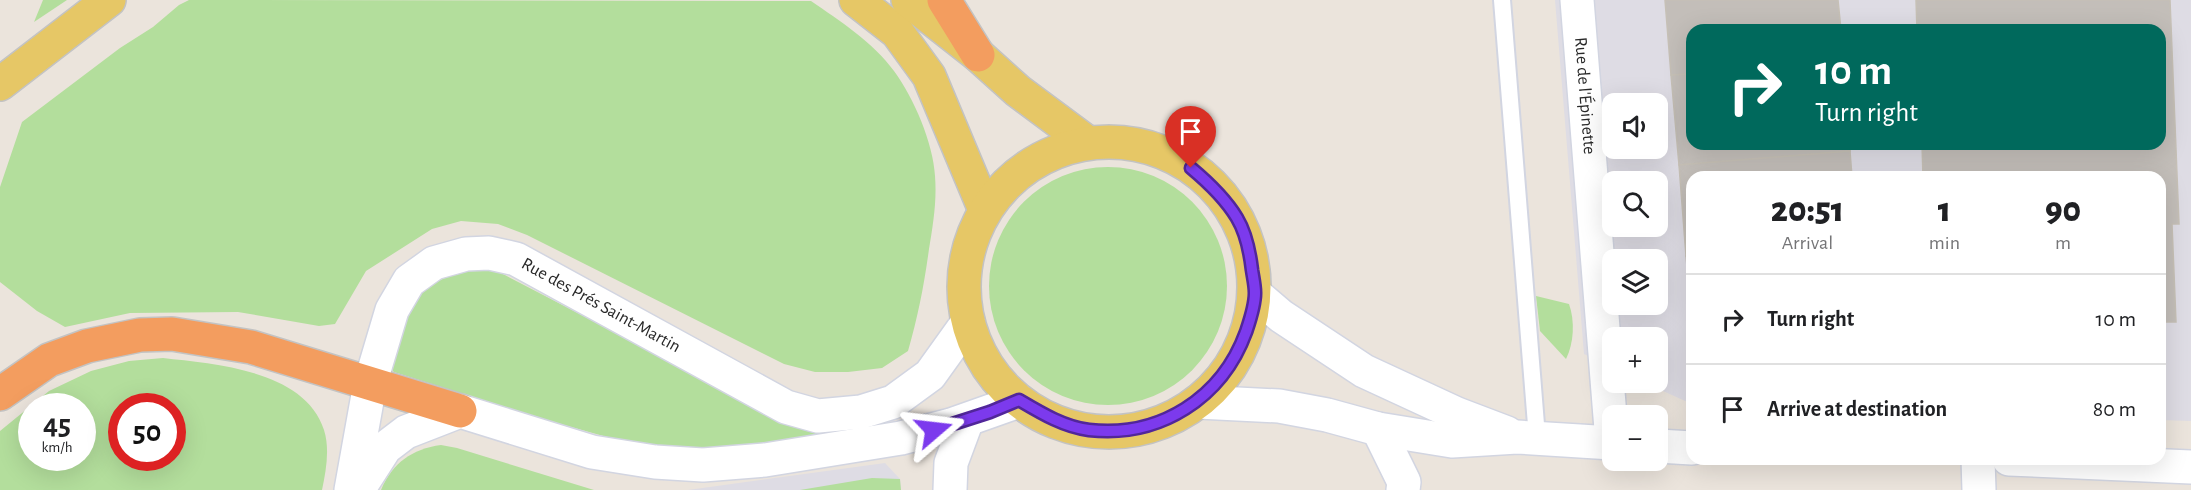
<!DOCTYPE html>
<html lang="en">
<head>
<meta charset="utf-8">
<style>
  :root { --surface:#fff; --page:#f6f6f6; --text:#202124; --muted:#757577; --line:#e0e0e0 }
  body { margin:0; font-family:"Alegreya Sans",sans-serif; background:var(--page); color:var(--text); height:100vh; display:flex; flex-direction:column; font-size:22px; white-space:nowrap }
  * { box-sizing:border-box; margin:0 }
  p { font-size:20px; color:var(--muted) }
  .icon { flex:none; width:33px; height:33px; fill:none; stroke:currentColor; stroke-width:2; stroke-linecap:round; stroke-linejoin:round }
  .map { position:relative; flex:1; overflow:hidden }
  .panel { position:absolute; left:1686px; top:171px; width:480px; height:294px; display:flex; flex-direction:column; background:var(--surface); border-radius:18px; box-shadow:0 6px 24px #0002 }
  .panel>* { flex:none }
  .hud { position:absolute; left:1686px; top:24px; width:480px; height:126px; border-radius:18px; box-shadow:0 6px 24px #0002; background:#00695c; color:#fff; overflow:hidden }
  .fabs { position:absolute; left:1602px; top:93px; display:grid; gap:12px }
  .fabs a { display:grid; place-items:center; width:66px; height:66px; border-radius:12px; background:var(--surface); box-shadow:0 6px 24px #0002; font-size:30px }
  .speed { position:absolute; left:18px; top:393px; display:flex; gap:12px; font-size:30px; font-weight:700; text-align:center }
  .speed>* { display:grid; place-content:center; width:78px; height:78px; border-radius:50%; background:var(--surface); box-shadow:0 6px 24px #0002; line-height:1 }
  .speed small { font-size:15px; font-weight:400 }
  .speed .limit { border:9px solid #d22; background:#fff; color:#111 }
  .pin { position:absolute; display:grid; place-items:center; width:51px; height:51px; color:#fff; margin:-62px -26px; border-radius:50% 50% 50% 0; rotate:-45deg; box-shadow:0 0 6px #0007 }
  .pin .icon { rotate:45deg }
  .me { position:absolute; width:66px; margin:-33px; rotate:73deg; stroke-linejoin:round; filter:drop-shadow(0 0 4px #0008) }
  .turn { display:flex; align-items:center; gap:21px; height:126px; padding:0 30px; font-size:27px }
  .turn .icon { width:78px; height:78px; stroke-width:2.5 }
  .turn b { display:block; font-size:42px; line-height:51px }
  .eta { display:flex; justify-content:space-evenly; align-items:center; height:102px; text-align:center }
  .eta b { font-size:36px; font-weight:800; line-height:42px }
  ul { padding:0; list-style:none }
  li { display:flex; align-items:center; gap:18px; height:90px; padding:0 30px; border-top:2px solid var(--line) }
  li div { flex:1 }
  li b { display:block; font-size:22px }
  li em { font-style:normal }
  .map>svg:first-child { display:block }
</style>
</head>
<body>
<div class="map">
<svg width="2191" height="490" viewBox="0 0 2191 490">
  <rect width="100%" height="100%" fill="#ebe4dc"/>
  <g fill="#dedce4" fill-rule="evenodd">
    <path d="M1555 0H2191V421L2160 420V177H1692V404L1645 383 1658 382V338H1612V367L1584 354ZM1692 30H2160V144H1692ZM1612 104H1658V148H1612ZM1612 182H1658V226H1612ZM1612 260H1658V304H1612Z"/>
    <path d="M885 463 900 479 901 490H688Z"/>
  </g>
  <g fill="#b3de9c" fill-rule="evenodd">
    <path d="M43 0H67L34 22Z"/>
    <path d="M189 0 811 1C840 21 873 42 894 71 914 98 933 143 935 176 937 201 933 225 929 249 924 286 918 316 908 351L882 368 848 372H815L784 364 527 235 498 224 461 221 432 229 366 271 335 324 319 326 238 312 130 313 65 327 37 311 0 282V187L22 122 120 48 153 27 179 5Z"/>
    <circle cx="1108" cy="286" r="119"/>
    <path d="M471 269H486L501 273 703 378 821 432 820 436 817 439 718 449 655 446 625 442 546 420 394 372 391 369C409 312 406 286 471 269Z"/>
    <path d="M1536 296 1569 304C1575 321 1574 343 1566 359L1540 331Z"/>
    <path d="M163 358C215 364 305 370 324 430 330 449 326 471 322 490H0V431L49 391 91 371 129 361ZM32 406H82V458H32ZM172 406V458H122V406Z"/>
    <path d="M441 445 457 448 594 490H381C392 463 412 449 441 445Z"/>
    <path d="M872 478 900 479 901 490H800Z"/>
  </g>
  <g fill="#c3beb9" stroke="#c6c0b6" stroke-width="1.5">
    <path d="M1665 0H1838L1841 30H1692V74L1671 75Z"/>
    <path d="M1916 0H2170L2179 224H2172L2176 322H2160V177H1923L1922 144H2160V30H1917Z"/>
    <path d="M1692 74V144H1850V151L1679 165 1671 75Z"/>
    <path d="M1850 151 1852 177H1692V256H1686L1679 165Z"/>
    <path d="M1686 256H1692V320Z"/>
  </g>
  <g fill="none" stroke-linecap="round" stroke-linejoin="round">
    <defs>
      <path id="lane" d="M1502 0 1537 437"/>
      <g id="street">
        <path d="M1378 429 1404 482 1403 490"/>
        <path d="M1978 459 1979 490"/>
        <path d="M950 490 951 463 967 420"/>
      </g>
      <g id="secondary">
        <path id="s1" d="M1577 0 1612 442"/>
        <path d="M1255 294 1281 316 1364 371 1457 414 1507 433"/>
        <path d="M1198 402 1279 406 1327 415 1378 429 1452 441 1517 437 1612 443"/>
        <path d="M1658 446 1692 448"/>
        <path d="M2009 459 2191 467"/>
        <path id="s2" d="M351 490 370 384 392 310 409 281 434 263 466 254 489 253 516 259 786 407 818 416 861 412 893 402 930 375 968 322"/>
        <path d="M358 490 385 448 406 432 460 411 592 452 655 462 703 465 765 460 901 438 951 425 1019 401"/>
      </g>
      <g id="primary">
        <path d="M856 0 897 32 929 76 985 210"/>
        <path d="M908 0 978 55 1018 91 1088 143"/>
        <path d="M0 84 109 0"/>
        <circle cx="1109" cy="287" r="145"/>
      </g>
      <g id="highway">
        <path d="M944 0 978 55"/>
        <path d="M0 394 49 360 87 346 140 335 172 334 251 347 460 411"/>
      </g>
    </defs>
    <use href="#lane" stroke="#d2d5e1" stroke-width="20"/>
    <use href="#street" stroke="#d2d5e1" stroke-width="36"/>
    <use href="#secondary" stroke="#d2d5e1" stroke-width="36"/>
    <use href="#primary" stroke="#c3c3c3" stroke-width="36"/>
    <use href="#highway" stroke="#c3c3c3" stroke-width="36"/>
    <use href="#lane" stroke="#fff" stroke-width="16"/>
    <use href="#street" stroke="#fff" stroke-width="33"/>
    <use href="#secondary" stroke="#fff" stroke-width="33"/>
    <use href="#primary" stroke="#e6c766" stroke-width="33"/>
    <use href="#highway" stroke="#f39d5f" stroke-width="33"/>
  </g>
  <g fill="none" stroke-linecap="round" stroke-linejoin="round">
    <defs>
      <path id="route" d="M934 430 990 412 1019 400C1041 413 1064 427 1089 430 1160 438 1222 398 1246 332 1250 320 1255 306 1255 293 1255 285 1253 277 1252 270 1250 253 1246 233 1237 218 1225 198 1209 183 1191 168"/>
    </defs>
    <use href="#route" stroke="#51269a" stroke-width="15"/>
    <use href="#route" stroke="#7c3aed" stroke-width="10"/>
  </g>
  <g text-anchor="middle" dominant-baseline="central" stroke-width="5" stroke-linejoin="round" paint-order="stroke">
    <g font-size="18" fill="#292929" stroke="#fff">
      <text stroke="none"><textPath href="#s1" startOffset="96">Rue de l'Épinette</textPath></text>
      <text stroke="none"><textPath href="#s2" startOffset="430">Rue des Prés Saint-Martin</textPath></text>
    </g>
  </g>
</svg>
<div class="fabs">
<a><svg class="icon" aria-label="sound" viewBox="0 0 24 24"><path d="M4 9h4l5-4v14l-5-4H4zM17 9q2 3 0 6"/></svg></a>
<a><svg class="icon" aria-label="search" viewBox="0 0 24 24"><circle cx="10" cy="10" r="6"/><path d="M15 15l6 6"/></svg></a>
<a><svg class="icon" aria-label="layers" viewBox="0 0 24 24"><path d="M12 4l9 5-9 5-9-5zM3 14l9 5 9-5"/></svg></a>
<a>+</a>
<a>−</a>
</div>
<div class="speed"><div>45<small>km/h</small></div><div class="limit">50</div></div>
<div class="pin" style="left:1191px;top:168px;background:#d93025"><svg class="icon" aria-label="arrive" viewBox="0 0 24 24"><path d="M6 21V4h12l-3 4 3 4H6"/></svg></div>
<svg class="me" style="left:934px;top:430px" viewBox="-20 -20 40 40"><path d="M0-17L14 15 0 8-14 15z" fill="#7c3aed" stroke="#fff" stroke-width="4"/></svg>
<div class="hud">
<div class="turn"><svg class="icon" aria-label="right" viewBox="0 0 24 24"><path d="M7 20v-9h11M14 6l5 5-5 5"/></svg><div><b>10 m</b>Turn right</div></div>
</div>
<section class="panel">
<div class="eta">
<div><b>20:51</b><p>Arrival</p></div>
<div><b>1</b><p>min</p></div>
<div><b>90</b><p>m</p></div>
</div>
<ul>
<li><svg class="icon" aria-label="right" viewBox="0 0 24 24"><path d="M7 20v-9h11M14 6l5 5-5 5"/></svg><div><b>Turn right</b></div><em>10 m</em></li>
<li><svg class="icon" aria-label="arrive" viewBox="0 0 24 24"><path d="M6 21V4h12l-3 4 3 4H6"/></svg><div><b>Arrive at destination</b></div><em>80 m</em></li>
</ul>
</section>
</div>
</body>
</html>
